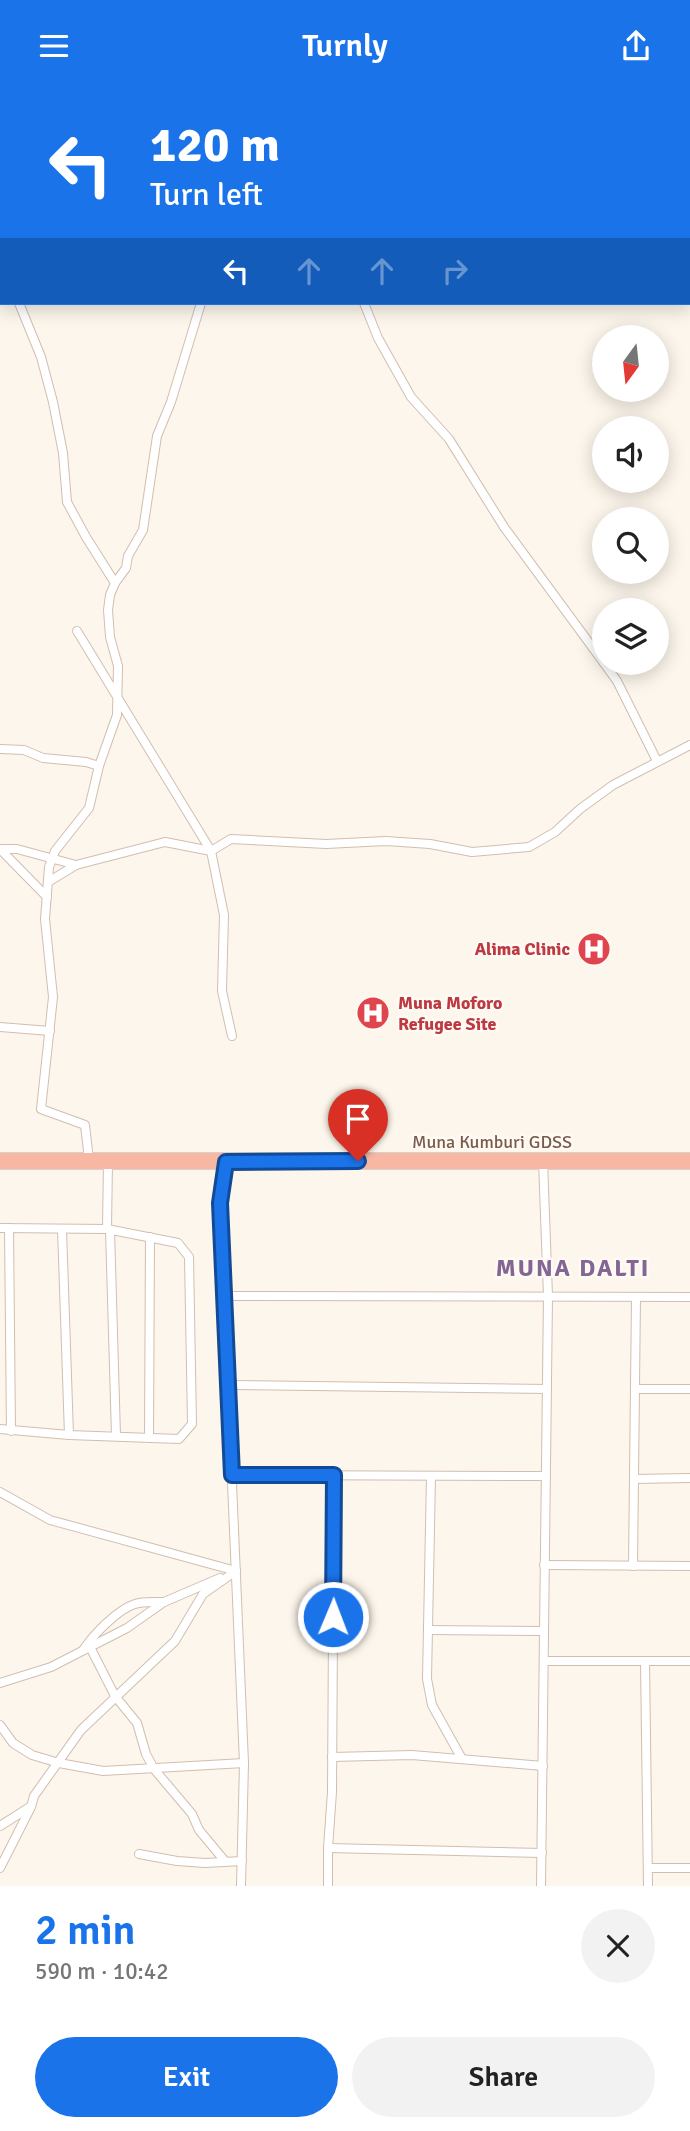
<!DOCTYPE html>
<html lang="en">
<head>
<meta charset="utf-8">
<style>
  :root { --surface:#fff; --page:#f2f2f2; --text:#222; --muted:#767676; --accent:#1a73e8 }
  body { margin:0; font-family:Signika,sans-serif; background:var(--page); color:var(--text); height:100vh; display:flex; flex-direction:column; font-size:26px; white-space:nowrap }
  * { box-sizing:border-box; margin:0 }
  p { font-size:23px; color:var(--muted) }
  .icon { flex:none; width:38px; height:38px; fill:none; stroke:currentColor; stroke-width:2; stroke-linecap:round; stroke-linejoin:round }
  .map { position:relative; height:1795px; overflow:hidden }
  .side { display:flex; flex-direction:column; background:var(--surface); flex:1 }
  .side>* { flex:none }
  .guide { position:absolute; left:0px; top:0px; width:691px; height:214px; box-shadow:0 4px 18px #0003; background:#1a73e8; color:#fff; overflow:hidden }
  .needle { width:46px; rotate:195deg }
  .controls { position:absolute; left:592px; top:234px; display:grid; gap:14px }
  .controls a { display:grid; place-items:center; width:77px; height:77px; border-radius:50%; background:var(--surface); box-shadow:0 4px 18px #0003; font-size:35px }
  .pin { position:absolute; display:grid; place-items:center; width:60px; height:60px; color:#fff; margin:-72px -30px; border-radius:50% 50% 50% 0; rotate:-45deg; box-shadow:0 0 7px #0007 }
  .pin .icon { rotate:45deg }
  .me { position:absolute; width:77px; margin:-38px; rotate:1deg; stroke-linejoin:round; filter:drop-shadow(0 0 5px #0008) }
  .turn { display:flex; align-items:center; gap:24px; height:147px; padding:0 35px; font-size:32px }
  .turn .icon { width:91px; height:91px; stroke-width:2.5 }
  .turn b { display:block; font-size:49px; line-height:60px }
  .lanes { display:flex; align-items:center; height:66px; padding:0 35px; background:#0003; justify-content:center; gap:35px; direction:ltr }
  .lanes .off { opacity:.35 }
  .round { display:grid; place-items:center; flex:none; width:74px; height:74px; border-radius:37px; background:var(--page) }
  .head { display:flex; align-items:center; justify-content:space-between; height:119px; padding:0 35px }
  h1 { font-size:42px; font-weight:600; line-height:52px; color:var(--accent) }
  .button { display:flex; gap:14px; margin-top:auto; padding:14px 35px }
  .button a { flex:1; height:80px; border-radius:42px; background:var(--accent); color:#fff; font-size:28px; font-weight:600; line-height:80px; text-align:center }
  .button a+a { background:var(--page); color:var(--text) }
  header { display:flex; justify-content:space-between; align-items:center; height:91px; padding:0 35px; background:var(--accent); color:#fff; font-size:32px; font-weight:600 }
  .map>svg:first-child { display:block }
</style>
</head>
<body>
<header><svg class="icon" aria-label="menu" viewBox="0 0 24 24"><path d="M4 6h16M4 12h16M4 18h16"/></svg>Turnly<svg class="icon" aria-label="share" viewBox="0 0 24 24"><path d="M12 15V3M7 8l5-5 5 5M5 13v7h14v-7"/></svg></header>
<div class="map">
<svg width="690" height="1795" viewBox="0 0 690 1795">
  <rect width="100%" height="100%" fill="#fdf6ec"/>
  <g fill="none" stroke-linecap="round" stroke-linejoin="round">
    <defs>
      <g id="street">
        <path d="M221 0V2"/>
        <path d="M0 159 2 166"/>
        <path d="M19 212 41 266 53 311 63 362 67 411 86 446 115 492 110 504 108 519 110 546 118 575 117 624 99 675 89 717 55 760 49 776 45 828 53 906 41 1018 85 1034 88 1060"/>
        <path d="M364 212 378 247 411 306 449 348 504 436 604 572"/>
        <path d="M115 492 126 477 128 465 143 439 157 345 171 311 201 212"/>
        <path d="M77 540 211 760 231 748 326 753 386 750 430 753 472 761 529 756 555 741 580 718 613 694 690 654"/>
        <path d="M604 572 617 590 657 670"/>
        <path d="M0 658 24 659 43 667 86 671 99 675"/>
        <path d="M0 758H17L76 774"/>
        <path d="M0 758 47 806"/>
        <path d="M48 791 76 774 165 751 211 760 224 824 222 900 232 945"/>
        <path d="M0 936 50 940"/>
        <path d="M226 1071 220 1112 244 1672 241 1795"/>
        <path d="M0 1137 107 1138 178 1152 189 1166 192 1333 179 1348 69 1344 0 1338"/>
        <path d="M9 1137 11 1340"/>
        <path d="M62 1138 69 1344"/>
        <path d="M107 1138 108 1070"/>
        <path d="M110 1139 116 1345"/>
        <path d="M224 1205 690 1206"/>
        <path d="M228 1294 547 1298"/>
        <path d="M635 1298H690"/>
        <path d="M149 1347 150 1146"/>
        <path d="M232 1384 546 1385"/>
        <path d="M431 1385 427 1588 432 1614 462 1668"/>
        <path d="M634 1388 690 1387"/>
        <path d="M0 1401 50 1429 236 1480"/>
        <path d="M544 1474 690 1475"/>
        <path d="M633 1475 636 1206"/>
        <path d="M428 1539 544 1540"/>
        <path d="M90 1556 115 1605 137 1632 146 1663 154 1678 192 1723 199 1739 224 1769"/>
        <path d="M84 1558C93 1544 118 1518 135 1513 143 1510 155 1511 164 1511"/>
        <path d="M544 1570H690"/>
        <path d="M645 1570 648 1795"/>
        <path d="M0 1592 51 1576 127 1537 164 1511 220 1487"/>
        <path d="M0 1634 13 1652 32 1664 59 1672 103 1680 244 1672"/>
        <path d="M332 1666 412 1664 543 1675"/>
        <path d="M0 1735 30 1716"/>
        <path d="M328 1757 542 1762"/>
        <path d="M139 1763 177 1770 205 1772 242 1770"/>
        <path d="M0 1777 31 1716 34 1705 81 1639 175 1550 203 1503 236 1480"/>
        <path d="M648 1777H690"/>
        <path d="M328 1795V1757L332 1701 334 1384"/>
        <path d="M541 1795 548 1205 543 1070"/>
      </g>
      <path id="highway" d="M0 1070H690"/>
    </defs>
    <use href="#street" stroke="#d1beb0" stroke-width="10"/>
    <use href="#highway" stroke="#dad1cd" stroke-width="18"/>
    <use href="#street" stroke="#fff" stroke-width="8"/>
    <use href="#highway" stroke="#f7b7a3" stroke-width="16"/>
  </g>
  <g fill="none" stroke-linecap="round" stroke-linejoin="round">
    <defs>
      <path id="route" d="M333 1526 334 1384H232L220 1112 226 1071 358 1070"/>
    </defs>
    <use href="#route" stroke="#114b97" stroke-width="18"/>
    <use href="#route" stroke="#1a73e8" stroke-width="12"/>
  </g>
  <defs>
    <symbol id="hospital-disc" viewBox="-11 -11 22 22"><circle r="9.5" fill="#e0444e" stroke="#fffaf3"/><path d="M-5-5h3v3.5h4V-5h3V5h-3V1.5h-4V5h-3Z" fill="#fff"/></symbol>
  </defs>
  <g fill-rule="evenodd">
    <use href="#hospital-disc" x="575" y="839" width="38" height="38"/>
    <use href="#hospital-disc" x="354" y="903" width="38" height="38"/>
  </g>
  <g text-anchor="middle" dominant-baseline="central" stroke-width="5" stroke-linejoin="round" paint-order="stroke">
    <g font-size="18" font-weight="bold" fill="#be3a42" stroke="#fffaf3" text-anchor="end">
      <text x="570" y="858">Alima Clinic</text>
      <text x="398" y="912" text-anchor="start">Muna Moforo<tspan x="398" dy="21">Refugee Site</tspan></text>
    </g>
    <g font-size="18" fill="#7a5c4d" stroke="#fffaf3">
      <text x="492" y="1051">Muna Kumburi GDSS</text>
    </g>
    <g font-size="24" font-weight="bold" letter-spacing="2" fill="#846695" stroke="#fffaf3">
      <text x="573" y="1177">MUNA DALTI</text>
    </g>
  </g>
</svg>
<div class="controls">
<a><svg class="needle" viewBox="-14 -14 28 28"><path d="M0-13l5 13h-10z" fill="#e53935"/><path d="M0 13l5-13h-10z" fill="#767676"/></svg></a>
<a><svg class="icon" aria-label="sound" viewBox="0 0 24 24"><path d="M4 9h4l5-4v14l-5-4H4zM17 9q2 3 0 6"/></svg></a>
<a><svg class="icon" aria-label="search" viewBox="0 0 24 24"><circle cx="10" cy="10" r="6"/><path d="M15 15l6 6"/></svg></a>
<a><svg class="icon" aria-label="layers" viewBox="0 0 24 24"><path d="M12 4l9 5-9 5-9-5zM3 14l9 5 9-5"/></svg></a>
</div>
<div class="pin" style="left:358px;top:1070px;background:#d93025"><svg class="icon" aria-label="arrive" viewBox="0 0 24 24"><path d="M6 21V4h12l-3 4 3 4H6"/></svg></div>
<svg class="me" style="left:333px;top:1526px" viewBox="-20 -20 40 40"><circle r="17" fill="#1a73e8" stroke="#fff" stroke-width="3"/><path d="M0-11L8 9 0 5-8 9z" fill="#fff"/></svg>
<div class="guide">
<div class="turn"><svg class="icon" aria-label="left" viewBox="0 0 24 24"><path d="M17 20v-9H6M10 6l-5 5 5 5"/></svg><div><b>120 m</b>Turn left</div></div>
<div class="lanes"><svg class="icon" aria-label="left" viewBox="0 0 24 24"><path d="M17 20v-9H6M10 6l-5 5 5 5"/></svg><svg class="icon off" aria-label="ahead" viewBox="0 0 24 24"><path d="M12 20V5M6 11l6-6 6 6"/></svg><svg class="icon off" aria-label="ahead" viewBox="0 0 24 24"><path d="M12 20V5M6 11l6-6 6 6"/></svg><svg class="icon off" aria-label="right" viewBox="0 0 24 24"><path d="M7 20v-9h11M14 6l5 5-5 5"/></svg></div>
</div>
</div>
<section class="side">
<div class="head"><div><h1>2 min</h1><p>590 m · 10:42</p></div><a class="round"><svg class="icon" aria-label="close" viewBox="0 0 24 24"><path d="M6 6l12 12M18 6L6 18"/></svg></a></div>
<div class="button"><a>Exit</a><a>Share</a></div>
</section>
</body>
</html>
